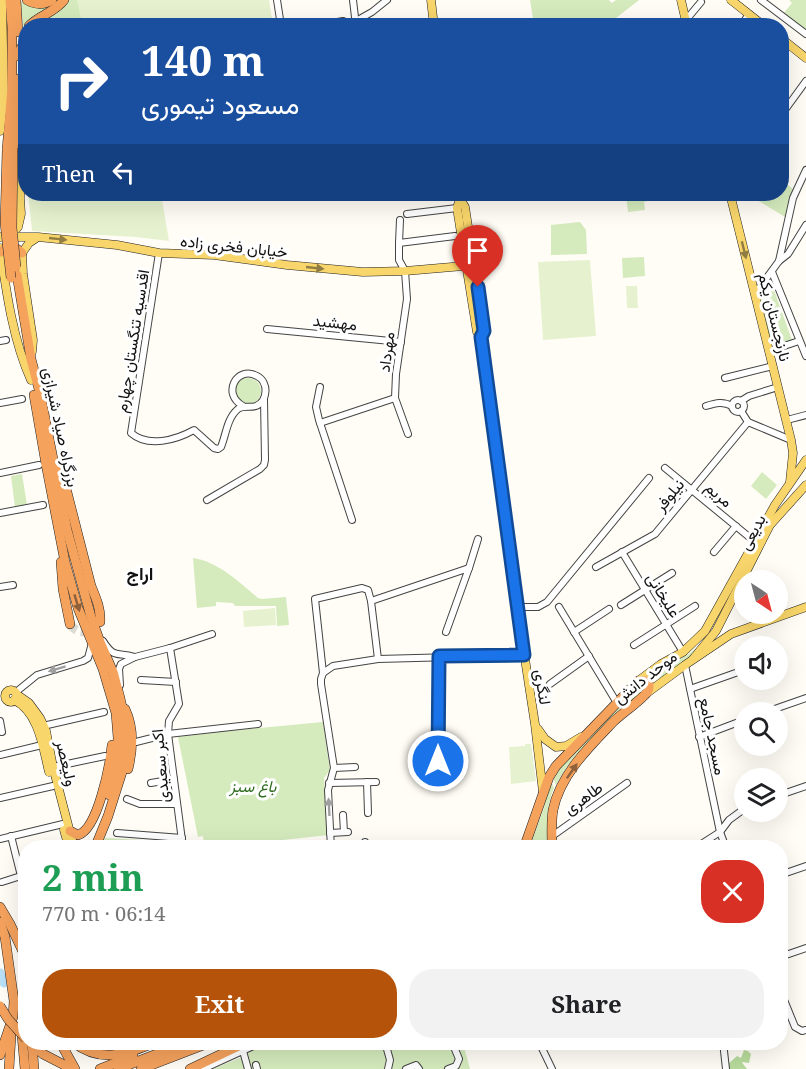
<!DOCTYPE html>
<html lang="en">
<head>
<meta charset="utf-8">
<style>
  :root { --surface:#fff; --page:#f2f2f2; --text:#202124; --muted:#757577; --accent:#b45309 }
  body { margin:0; font-family:"Noto Serif",Vazirmatn,serif; background:var(--page); color:var(--text); height:100vh; display:flex; flex-direction:column; font-size:22px; white-space:nowrap }
  * { box-sizing:border-box; margin:0 }
  p { font-size:20px; color:var(--muted) }
  .icon { flex:none; width:33px; height:33px; fill:none; stroke:currentColor; stroke-width:2; stroke-linecap:round; stroke-linejoin:round }
  .map { position:relative; flex:1; overflow:hidden }
  .sheet { position:absolute; left:18px; top:840px; width:770px; height:210px; display:flex; flex-direction:column; background:var(--surface); border-radius:24px; box-shadow:0 6px 24px #0002 }
  .sheet>* { flex:none }
  .hud { position:absolute; left:18px; top:18px; width:771px; height:183px; border-radius:24px; box-shadow:0 6px 24px #0002; background:#1a4fa0; color:#fff; overflow:hidden }
  .needle { width:39px; rotate:144deg }
  .tools { position:absolute; left:734px; top:570px; display:grid; gap:12px }
  .tools a { display:grid; place-items:center; width:54px; height:54px; border-radius:50%; background:var(--surface); box-shadow:0 6px 24px #0002; font-size:30px }
  .pin { position:absolute; display:grid; place-items:center; width:51px; height:51px; color:#fff; margin:-62px -26px; border-radius:50% 50% 50% 0; rotate:-45deg; box-shadow:0 0 6px #0007 }
  .pin .icon { rotate:45deg }
  .me { position:absolute; width:66px; margin:-33px; rotate:0deg; stroke-linejoin:round; filter:drop-shadow(0 0 4px #0008) }
  .turn { display:flex; align-items:center; gap:21px; height:126px; padding:0 24px; font-size:27px }
  .turn .icon { width:78px; height:78px; stroke-width:2.5 }
  .turn b { display:block; font-size:42px; line-height:51px }
  .then { display:flex; align-items:center; height:57px; padding:0 24px; background:#0003; gap:12px; font-size:22px }
  .round { display:grid; place-items:center; flex:none; width:63px; height:63px; border-radius:24px; background:var(--page) }
  .headline { display:flex; align-items:center; justify-content:space-between; height:102px; padding:0 24px }
  h1 { font-size:36px; font-weight:700; line-height:45px; color:#1e9e55 }
  .cta { display:flex; gap:12px; margin-top:auto; padding:12px 24px }
  .cta a { flex:1; height:69px; border-radius:24px; background:var(--accent); color:#fff; font-size:24px; font-weight:700; line-height:69px; text-align:center }
  .cta a+a { background:var(--page); color:var(--text) }
  .map>svg:first-child { display:block }
</style>
</head>
<body>
<div class="map">
<svg width="806" height="1069" viewBox="0 0 806 1069">
  <rect width="100%" height="100%" fill="#fffdf5"/>
  <g fill="#d5ebbd">
    <path d="M57 0H62L25 27 24 31 20 1C30 7 48 7 57 0Z"/>
    <path d="M67 0H78L83 24 71 26H32Z"/>
    <path d="M530 0H609L612 3 616 0H639L607 25H534Z"/>
    <path d="M789 0H806V32L783 14 792 3Z"/>
    <path d="M782 180 793 189 785 217 747 194H782Z"/>
    <path d="M626 194H647V201L644 202 645 210 628 212Z"/>
    <path d="M580 222 586 230 587 254 551 255V225Z"/>
    <path d="M644 257 645 276 623 278 622 258Z"/>
    <path d="M770 279 792 340 772 346 760 299 763 289Z"/>
    <circle cx="248" cy="391" r="13"/>
    <path d="M762 472 777 485 766 499 751 486Z"/>
    <path d="M22 474 27 505 15 507 11 476Z"/>
    <path d="M193 558C219 562 239 582 258 598L262 599 286 597 289 625 277 626 276 606H235L233 603 216 602V606L197 608Z"/>
    <path d="M722 617 696 653 661 678 657 677 655 674 656 672C669 665 683 659 694 650 705 641 713 629 722 617Z"/>
    <path d="M644 682 647 687C637 695 629 703 620 712 596 734 570 756 556 785L552 776Z"/>
    <path d="M323 722 330 770 324 778 329 835 254 843 245 847H210L209 846 204 845 203 836 198 837 178 737 228 731Z"/>
    <path d="M550 779 554 788C545 809 548 825 548 847L535 846 529 848 544 808Z"/>
    <path d="M105 838 179 842 180 847H101Z"/>
    <path d="M269 1042 463 1043 470 1069H213L242 1057 250 1052Z"/>
  </g>
  <path fill="#b9dc9c" d="M744 1050 748 1051 751 1054 749 1063 742 1062 743 1064 747 1069H727V1065L737 1056 741 1058Z"/>
  <g fill="#e6f2cf">
    <path d="M77 0H269L273 25H73L82 24Z"/>
    <path d="M28 194H161L169 241 136 237 32 231Z"/>
    <path d="M590 260 596 336 543 340 538 262Z"/>
    <path d="M626 286H637L638 308H627Z"/>
    <path d="M275 608 276 625 244 627 243 611Z"/>
    <path d="M525 744H531L536 781 511 784 509 747 525 746Z"/>
  </g>
  <g fill="none" stroke-linecap="round" stroke-linejoin="round">
    <path stroke="#b9e0f7" stroke-width="9" d="M0 973 4 983"/>
    <path stroke="#dbdad3" stroke-width="9" stroke-dasharray="9 4.5" stroke-linecap="butt" d="M70 624C76 633 84 634 93 628"/>
    <defs>
      <g id="minor">
        <path d="M277 0 281 26"/>
        <path d="M353 0 356 26"/>
        <path d="M761 0 806 34"/>
        <path d="M686 20 701 2"/>
        <path d="M356 21 372 12 387 0"/>
        <path d="M314 26 343 21"/>
        <path d="M741 26 749 14"/>
        <path d="M782 114 806 81"/>
        <path d="M407 214 457 208"/>
        <path d="M399 243 400 220"/>
        <path d="M159 253 131 433C148 448 176 440 194 430L214 448 218 449 221 447C226 435 227 418 238 409 243 405 250 408 256 406 268 401 269 382 257 376 237 365 221 394 243 406"/>
        <path d="M779 261 793 198 806 170"/>
        <path d="M772 272 806 356"/>
        <path d="M755 294 779 261 788 254 806 225"/>
        <path d="M267 329 401 342"/>
        <path d="M0 341 6 340"/>
        <path d="M769 351 799 341"/>
        <path d="M725 378 773 366"/>
        <path d="M320 387 316 407 319 420 352 520"/>
        <circle cx="738" cy="406" r="6"/>
        <path d="M741 401 749 396 778 387"/>
        <path d="M0 403 22 399"/>
        <path d="M706 406C716 403 723 401 732 406"/>
        <path d="M741 411 748 422 791 440"/>
        <path d="M787 420 806 415"/>
        <path d="M320 423 395 398"/>
        <path d="M408 434 395 398 396 374 407 299 405 271 399 260V243L455 236"/>
        <path d="M665 468 754 541"/>
        <path d="M0 473 39 465"/>
        <path d="M207 500 260 469 264 465 265 460 264 399"/>
        <path d="M0 513 43 505"/>
        <path d="M622 552 683 652"/>
        <path d="M714 552 736 526"/>
        <path d="M596 567 655 534 748 422"/>
        <path d="M469 568 478 539"/>
        <path d="M0 587 13 585"/>
        <path d="M621 605 672 573"/>
        <path d="M517 607H538L547 602 649 478"/>
        <path d="M559 607 617 703"/>
        <path d="M574 632 609 609"/>
        <path d="M103 641C115 660 117 651 135 657"/>
        <path d="M634 645 695 606"/>
        <path d="M170 648 179 704 169 721 168 734 183 848"/>
        <path d="M378 659 371 601 469 568 446 632"/>
        <path d="M685 665 720 832 726 848"/>
        <path d="M323 673 315 599 362 588 368 590 371 601"/>
        <path d="M141 680 176 682"/>
        <path d="M550 684 589 656"/>
        <path d="M120 685 119 669 121 664 135 657 170 648 212 634"/>
        <path d="M690 689 744 670"/>
        <path d="M16 692 37 675 83 661 88 658 92 643"/>
        <path d="M766 712 806 698"/>
        <path d="M0 721 2 732"/>
        <path d="M43 726 104 712"/>
        <path d="M699 737 744 720"/>
        <path d="M136 742 168 734 258 724"/>
        <path d="M0 755 42 745"/>
        <path d="M438 761 439 656"/>
        <path d="M53 767 105 756"/>
        <path d="M334 768 355 767"/>
        <path d="M367 782 368 813"/>
        <path d="M151 783 174 779"/>
        <path d="M329 783 376 782"/>
        <path d="M777 796 806 786"/>
        <path d="M0 798 53 786"/>
        <path d="M127 799 140 804H177"/>
        <path d="M343 815 344 832"/>
        <path d="M117 833 182 838"/>
        <path d="M330 833 348 832"/>
        <path d="M555 834 627 783"/>
        <path d="M11 836 21 876"/>
        <path d="M0 839 63 824"/>
        <path d="M365 842V848"/>
        <path d="M383 844V848"/>
        <path d="M331 848 328 790 334 768 321 684V679L323 673 333 666 378 659 524 655"/>
        <path d="M695 848 720 832 729 820 744 809"/>
        <path d="M780 875 806 866"/>
        <path d="M2 882 24 875"/>
        <path d="M780 957 806 948"/>
        <path d="M780 990 795 1027 802 1031 806 1030"/>
        <path d="M385 1042 390 1060 388 1069"/>
        <path d="M539 1042 552 1069"/>
        <path d="M723 1042 726 1069"/>
        <path d="M723 1045 739 1042"/>
        <path d="M243 1051 248 1069"/>
        <path d="M256 1065 257 1069"/>
        <path d="M203 1069 262 1042"/>
        <path d="M406 1069 416 1065 419 1069"/>
        <path d="M448 1069 456 1066 459 1059 452 1042"/>
      </g>
      <g id="major">
        <path d="M431 0 434 26"/>
        <path d="M681 0 687 26"/>
        <path d="M731 0 764 26"/>
        <path d="M782 39 806 58"/>
        <path d="M0 131 4 94 2 0"/>
        <path d="M459 194 460 199 465 207 484 331 481 337 517 607 535 724 543 792"/>
        <path d="M730 194 791 440 793 453 790 482"/>
        <path d="M460 199 457 208 477 332 481 337"/>
        <path d="M10 236 18 227 21 214 20 198 22 132 20 114"/>
        <path d="M0 237H38L117 245 159 253 214 255 287 265 363 272 405 271 475 265"/>
        <path d="M0 248C6 290 13 341 31 380"/>
        <path d="M32 352 33 340 23 274 22 253 29 243 35 239"/>
        <path d="M693 659 716 631 770 525 806 485"/>
        <path d="M638 681 661 664 683 652 705 631 775 505 806 460"/>
        <circle cx="11" cy="696" r="6"/>
        <path d="M647 693 685 665 731 634 806 607"/>
        <path d="M16 694 29 703 40 718 46 731 53 767 74 848"/>
        <path d="M14 700C39 712 43 748 49 772"/>
        <path d="M538 729 545 739 556 747 566 746 581 737"/>
        <path d="M64 830 69 848"/>
        <path d="M135 1042 149 1043"/>
      </g>
      <g id="highway">
        <path d="M16 0 18 32"/>
        <path d="M27 0C36 5 44 5 52 0"/>
        <path d="M29 26C40 15 55 12 64 0"/>
        <path d="M17 56 23 45 26 33"/>
        <path d="M13 148 19 103 18 79"/>
        <path d="M7 150 12 88V27L10 0"/>
        <path d="M1 252C10 243 12 245 22 253"/>
        <path d="M17 275 31 359 40 393 67 530 91 617 100 642 113 672 120 698 123 712 125 739 122 772 108 816 95 848"/>
        <path d="M34 395 46 464 65 562 78 608 103 669 116 713 118 738 117 751 115 771 109 795"/>
        <path d="M60 465 91 586C96 598 101 609 100 622"/>
        <path d="M61 562 63 589 70 624"/>
        <path d="M125 709C134 728 133 749 128 769"/>
        <path d="M70 831 78 835C98 829 110 765 112 745"/>
        <path d="M524 848 549 777 556 766 638 681C642 680 645 680 648 682 649 687 650 687 648 691 643 699 621 714 613 722 589 747 560 775 553 810 551 822 552 835 552 848"/>
        <path d="M0 907 10 924 26 958"/>
        <path d="M0 922 5 937 14 1001 13 1017 0 1055"/>
        <path d="M29 1042 43 1054 72 1069"/>
        <path d="M32 1042 34 1069"/>
        <path d="M60 1042 75 1069"/>
        <path d="M73 1042C101 1064 126 1054 156 1042"/>
        <path d="M9 1069 11 1036"/>
        <path d="M25 1069 22 1035 26 1010"/>
        <path d="M100 1069 133 1056"/>
        <path d="M118 1069 188 1042"/>
        <path d="M141 1069 211 1042"/>
        <path d="M190 1069 247 1042"/>
      </g>
    </defs>
    <use href="#minor" stroke="#444" stroke-width="8"/>
    <use href="#major" stroke="#222" stroke-width="9"/>
    <use href="#highway" stroke="#222" stroke-width="10"/>
    <use href="#minor" stroke="#fff" stroke-width="6"/>
    <use href="#major" stroke="#f9d66b" stroke-width="8"/>
    <use href="#highway" stroke="#f5a25d" stroke-width="9"/>
    <defs>
      <g id="highway-bridge">
        <path d="M13 148 12 228 16 267"/>
        <path d="M7 150 5 223 11 278"/>
        <path d="M0 1006 8 1019 26 1039"/>
      </g>
    </defs>
    <use href="#highway-bridge" stroke="#222" stroke-width="10" stroke-linecap="butt"/>
    <use href="#highway-bridge" stroke="#f5a25d" stroke-width="9"/>
  </g>
  <defs><path id="oneway-solid" d="M-6-.8H1V-3.2L6.5 0L1 3.2V.8H-6Z" transform="scale(1.5)"/></defs>
  <g fill="#917d42">
    <use href="#oneway-solid" transform="translate(58 239) rotate(6)"/>
    <use href="#oneway-solid" transform="translate(744 250) rotate(76)"/>
    <use href="#oneway-solid" transform="translate(315 268) rotate(6)"/>
  </g>
  <g fill="#8e613b">
    <use href="#oneway-solid" transform="translate(77 603) rotate(73)"/>
    <use href="#oneway-solid" transform="translate(572 771) rotate(-55)"/>
  </g>
  <g fill="#a0a0a0">
    <use href="#oneway-solid" transform="translate(57 669) rotate(163)"/>
    <use href="#oneway-solid" transform="translate(329 807) rotate(-93)"/>
  </g>
  <g fill="none" stroke-linecap="round" stroke-linejoin="round">
    <defs>
      <path id="route" d="M438 761 439 656 524 655 481 337 484 331 478 287"/>
    </defs>
    <use href="#route" stroke="#114b97" stroke-width="15"/>
    <use href="#route" stroke="#1a73e8" stroke-width="10"/>
  </g>
  <g text-anchor="middle" dominant-baseline="central" stroke-width="6" stroke-linejoin="round" paint-order="stroke">
    <g font-size="16" fill="#111" stroke="#fff">
      <text transform="translate(234 246) rotate(6)">خیابان فخری زاده</text>
      <text transform="translate(775 317) rotate(76)">نارنجستان یکم</text>
      <text transform="translate(335 322) rotate(6)">مهشید</text>
      <text transform="translate(132 341) rotate(-81)">اقدسیه تنگستان چهارم</text>
      <text transform="translate(386 352) rotate(-83)">مهرداد</text>
      <text transform="translate(61 427) rotate(78)">بزرگراه صیاد شیرازی</text>
      <text transform="translate(719 494) rotate(40)">مریم</text>
      <text transform="translate(669 495) rotate(-51)">نیلوفر</text>
      <text transform="translate(752 532) rotate(-61)">بدیعی</text>
      <text transform="translate(664 595) rotate(58)">علیخانی</text>
      <text transform="translate(645 677) rotate(-38)">موحد دانش</text>
      <text transform="translate(543 687) rotate(81)">لنگری</text>
      <text transform="translate(713 736) rotate(78)">مسجد جامع</text>
      <text transform="translate(67 763) rotate(77)">ولیعصر</text>
      <text transform="translate(160 766) rotate(-95)">اکبر سعیدی</text>
      <text transform="translate(583 798) rotate(-36)">طاهری</text>
    </g>
    <g font-size="16" font-style="italic" fill="#2f6b1f" stroke="#fff">
      <text x="253" y="786">باغ سبز</text>
    </g>
    <g font-size="18" font-weight="bold" fill="#111" stroke="#fff">
      <text x="140" y="573">اراج</text>
    </g>
  </g>
</svg>
<div class="tools">
<a><svg class="needle" viewBox="-14 -14 28 28"><path d="M0-13l5 13h-10z" fill="#e53935"/><path d="M0 13l5-13h-10z" fill="#757577"/></svg></a>
<a><svg class="icon" aria-label="sound" viewBox="0 0 24 24"><path d="M4 9h4l5-4v14l-5-4H4zM17 9q2 3 0 6"/></svg></a>
<a><svg class="icon" aria-label="search" viewBox="0 0 24 24"><circle cx="10" cy="10" r="6"/><path d="M15 15l6 6"/></svg></a>
<a><svg class="icon" aria-label="layers" viewBox="0 0 24 24"><path d="M12 4l9 5-9 5-9-5zM3 14l9 5 9-5"/></svg></a>
</div>
<div class="pin" style="left:478px;top:287px;background:#d93025"><svg class="icon" aria-label="arrive" viewBox="0 0 24 24"><path d="M6 21V4h12l-3 4 3 4H6"/></svg></div>
<svg class="me" style="left:438px;top:761px" viewBox="-20 -20 40 40"><circle r="17" fill="#1a73e8" stroke="#fff" stroke-width="3"/><path d="M0-11L8 9 0 5-8 9z" fill="#fff"/></svg>
<div class="hud">
<div class="turn"><svg class="icon" aria-label="right" viewBox="0 0 24 24"><path d="M7 20v-9h11M14 6l5 5-5 5"/></svg><div><b>140 m</b>مسعود تیموری</div></div>
<div class="then">Then<svg class="icon" aria-label="left" viewBox="0 0 24 24"><path d="M17 20v-9H6M10 6l-5 5 5 5"/></svg></div>
</div>
<section class="sheet">
<div class="headline"><div><h1>2 min</h1><p>770 m · 06:14</p></div><a class="round" style="background:#d93025;color:#fff"><svg class="icon" aria-label="close" viewBox="0 0 24 24"><path d="M6 6l12 12M18 6L6 18"/></svg></a></div>
<div class="cta"><a>Exit</a><a>Share</a></div>
</section>
</div>
</body>
</html>
